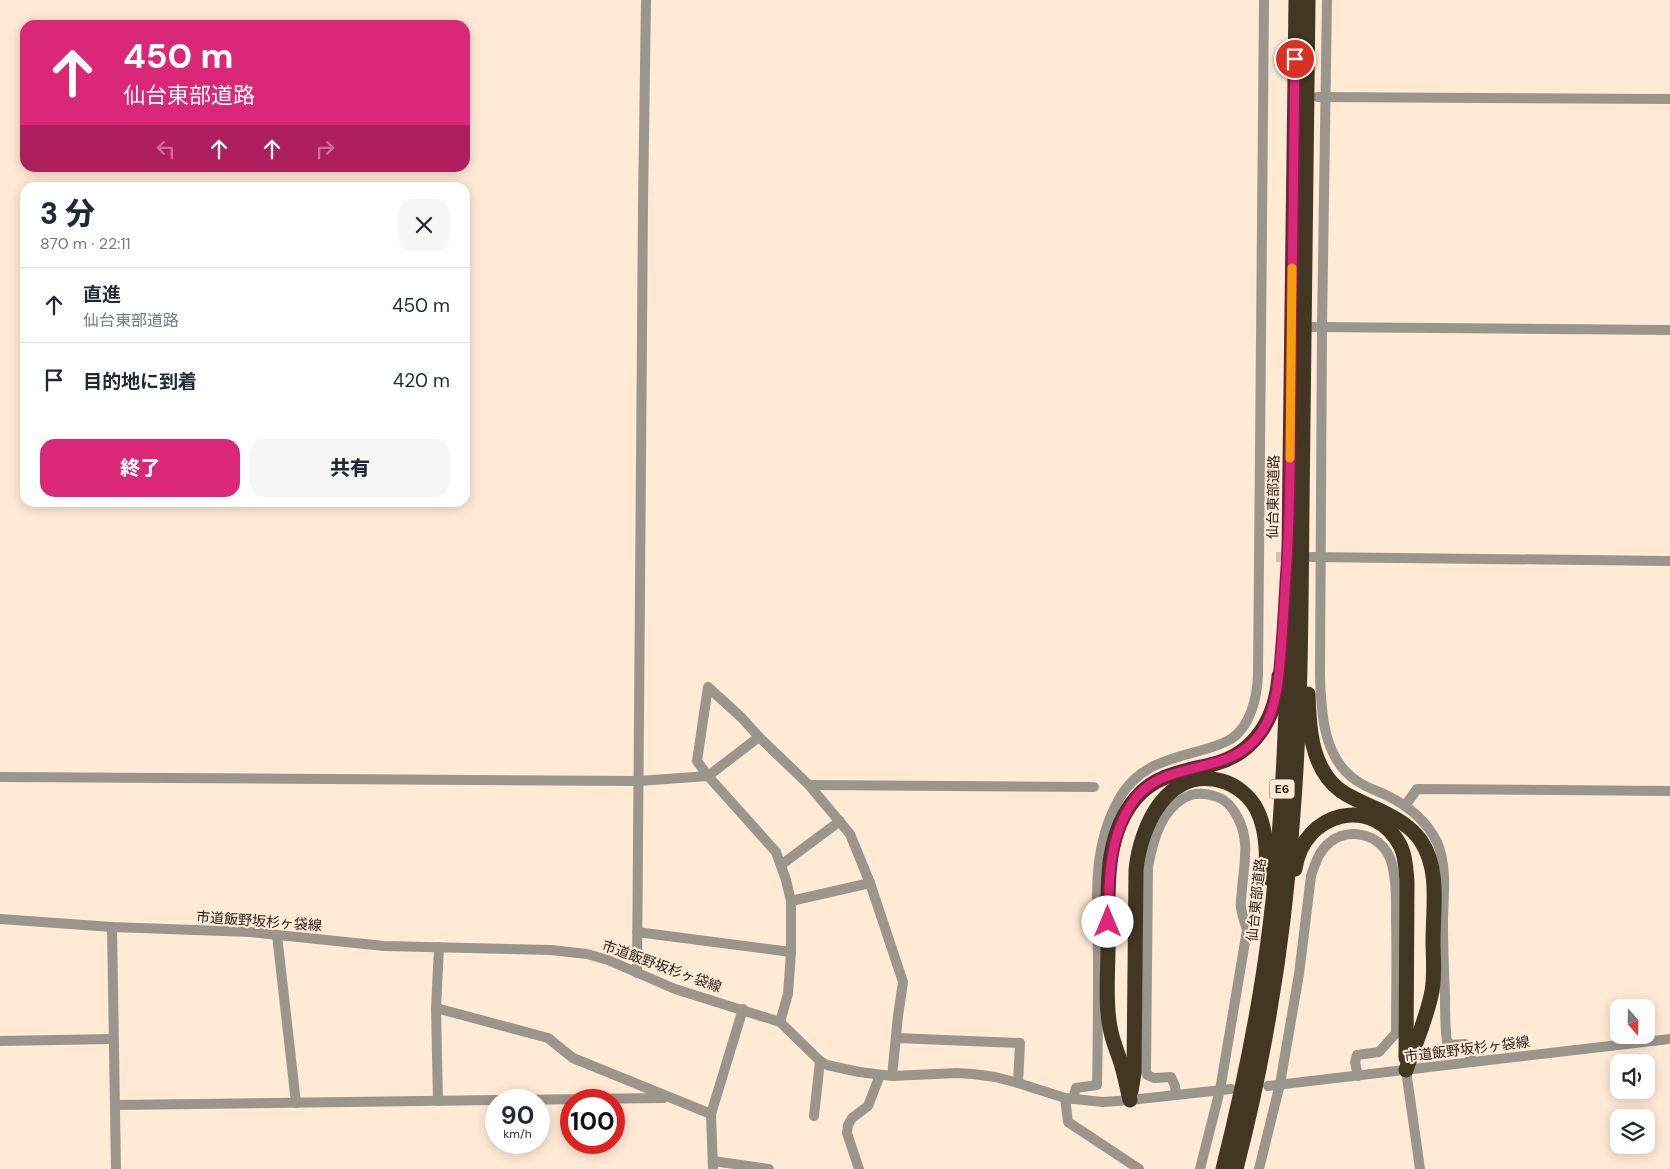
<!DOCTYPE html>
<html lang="ja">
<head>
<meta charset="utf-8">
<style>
  :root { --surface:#fff; --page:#f6f6f7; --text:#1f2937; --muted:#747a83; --line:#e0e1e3; --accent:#db2777 }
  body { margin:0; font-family:"DM Sans","Noto Sans JP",sans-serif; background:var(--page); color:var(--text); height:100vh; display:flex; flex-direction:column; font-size:19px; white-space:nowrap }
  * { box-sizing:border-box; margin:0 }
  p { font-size:16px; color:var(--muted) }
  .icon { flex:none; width:28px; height:28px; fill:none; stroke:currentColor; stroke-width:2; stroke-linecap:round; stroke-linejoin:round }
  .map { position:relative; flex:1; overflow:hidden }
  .details { position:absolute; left:20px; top:182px; width:450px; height:325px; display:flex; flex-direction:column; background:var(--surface); border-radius:15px; box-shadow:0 2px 12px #0003 }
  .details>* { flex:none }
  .hud { position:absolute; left:20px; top:20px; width:450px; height:152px; border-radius:15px; box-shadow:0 2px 12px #0003; background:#db2777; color:#fff; overflow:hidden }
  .needle { width:32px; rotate:160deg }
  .fabs { position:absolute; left:1610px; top:999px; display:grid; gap:10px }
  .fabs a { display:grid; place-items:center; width:45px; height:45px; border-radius:10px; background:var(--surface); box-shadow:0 2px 12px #0003; font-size:25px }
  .speed { position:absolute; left:485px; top:1089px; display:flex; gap:10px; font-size:25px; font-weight:700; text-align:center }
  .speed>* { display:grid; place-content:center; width:65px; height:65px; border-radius:50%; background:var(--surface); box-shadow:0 2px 12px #0003; line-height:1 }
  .speed small { font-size:12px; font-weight:400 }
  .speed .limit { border:8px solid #d22; background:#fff; color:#111 }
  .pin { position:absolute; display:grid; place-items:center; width:42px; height:42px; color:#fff; margin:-21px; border:2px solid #fff; border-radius:50%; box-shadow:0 1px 5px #0007 }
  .me { position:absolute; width:55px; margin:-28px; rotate:0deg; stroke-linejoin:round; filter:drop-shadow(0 0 4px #0008) }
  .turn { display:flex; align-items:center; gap:18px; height:105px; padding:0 20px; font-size:22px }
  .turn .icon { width:65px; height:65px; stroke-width:2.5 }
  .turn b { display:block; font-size:35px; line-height:42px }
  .lanes { display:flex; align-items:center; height:48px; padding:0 20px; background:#0003; justify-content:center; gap:25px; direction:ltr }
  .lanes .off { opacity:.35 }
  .round { display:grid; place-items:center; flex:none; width:52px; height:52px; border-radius:15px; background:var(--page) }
  .overview { display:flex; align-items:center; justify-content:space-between; height:85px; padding:0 20px }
  h1 { font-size:30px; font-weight:800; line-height:38px }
  .action { display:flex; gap:10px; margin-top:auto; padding:10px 20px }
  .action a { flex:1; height:58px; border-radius:15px; background:var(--accent); color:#fff; font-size:20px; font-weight:800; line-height:58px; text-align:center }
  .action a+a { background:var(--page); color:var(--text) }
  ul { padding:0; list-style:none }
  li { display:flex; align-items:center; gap:15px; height:75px; padding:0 20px; border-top:1px solid var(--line) }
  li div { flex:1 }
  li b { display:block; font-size:19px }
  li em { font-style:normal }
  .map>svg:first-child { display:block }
</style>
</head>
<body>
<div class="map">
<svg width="1670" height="1169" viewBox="0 0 1670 1169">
  <rect width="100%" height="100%" fill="#ffead6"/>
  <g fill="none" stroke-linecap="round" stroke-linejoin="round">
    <path stroke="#d3c1b0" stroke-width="10" stroke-dasharray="10 5" stroke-linecap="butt" d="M1276 557H1295"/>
    <g stroke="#9b968c" stroke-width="10">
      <path d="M1327 0 1322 327 1320 675C1321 712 1323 759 1357 781 1367 788 1378 791 1388 796 1408 806 1427 822 1437 842 1448 868 1443 897 1443 924 1443 948 1444 972 1445 996 1445 1011 1445 1027 1447 1042L1452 1045 1465 1044 1470 1050 1471 1062"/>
      <path d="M1317 97 1670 99"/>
      <path d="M1312 327 1670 330"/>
      <path d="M1311 557 1670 561"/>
      <path d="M0 777 639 781 708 776 759 737"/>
      <path d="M809 785 1094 787"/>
      <path d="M1405 806 1417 789 1670 791"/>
      <path d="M781 865 840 821"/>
      <path d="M791 901 870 883"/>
      <path d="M0 919 112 927 250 932 384 946 551 950 587 954 608 960 675 989 780 1022 820 1061 827 1065 859 1072 892 1076 957 1073 973 1074 995 1077 1018 1083 1065 1098 1103 1102 1130 1100 1231 1089"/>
      <path d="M112 927 116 1169"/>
      <path d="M637 932 791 952"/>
      <path d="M277 935 296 1103"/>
      <path d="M637 973 643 205 646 0"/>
      <path d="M436 1008 548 1038 573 1058 711 1114"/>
      <path d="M780 1022 788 994 791 952V901L786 880 776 852 708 776 697 761 708 687 742 718 759 737 809 785 850 834 870 883 903 982 898 1016 892 1076"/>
      <path d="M896 1038 1020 1043 1018 1083"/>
      <path d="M0 1041 113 1039"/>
      <path d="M1406 1070 1420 1169"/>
      <path d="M1268 1086 1670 1039"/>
      <path d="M1176 1095 1175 1086 1171 1077 1154 1078 1147 1075 1146 1071 1148 867C1153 841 1160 812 1184 798 1193 793 1204 793 1214 796 1226 799 1232 807 1238 818 1250 841 1244 864 1242 889 1242 895 1240 902 1241 908 1242 915 1245 923 1247 930L1220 1090 1200 1169"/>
      <path d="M1065 1098 1068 1122 1139 1169"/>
      <path d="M1073 1099 1076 1088 1097 1085C1098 1043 1098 1002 1098 960 1097 906 1091 850 1118 801 1136 767 1165 760 1199 751 1210 748 1221 745 1231 739 1251 726 1257 697 1258 675L1264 0"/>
      <path d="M505 1100 664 1098"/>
      <path d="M438 1101 436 1008 439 947"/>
      <path d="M115 1105 496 1100"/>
      <path d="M814 1116 820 1061"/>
      <path d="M713 1161 769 1169"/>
      <path d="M713 1169 711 1114 743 1009"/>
      <path d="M859 1169 847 1133 848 1125 852 1118 868 1106 880 1075"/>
      <path d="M1259 1169 1280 1084 1299 974 1311 876C1315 864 1319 851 1329 843 1345 829 1371 832 1384 848 1388 853 1392 862 1393 869 1397 886 1396 905 1396 922 1397 959 1396 996 1396 1033L1379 1052 1357 1055 1355 1062 1358 1076"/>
    </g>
    <g stroke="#413723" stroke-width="15">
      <path d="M1308 694C1309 728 1311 769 1341 791 1353 799 1366 804 1379 810 1395 818 1411 826 1421 841 1440 869 1433 909 1433 941 1433 958 1435 974 1432 991 1427 1018 1415 1044 1406 1070"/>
      <path d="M1295 869C1303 812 1374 793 1401 847 1406 858 1406 870 1407 882L1406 1058"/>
      <path d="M1131 1091 1134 1073 1136 870C1140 827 1168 765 1222 781 1236 785 1250 796 1257 810 1267 830 1267 855 1266 878"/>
      <path d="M1130 1100C1127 1088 1125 1076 1121 1063 1117 1051 1112 1040 1110 1027 1105 1002 1108 974 1108 948 1109 898 1101 839 1136 798 1156 774 1186 771 1214 764 1256 753 1276 717 1279 676"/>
      <path d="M1223 1169C1243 1089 1260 1008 1270 926 1289 774 1288 619 1290 466 1292 311 1294 155 1296 0"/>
      <path d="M1236 1169C1266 1053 1285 934 1293 814 1301 712 1301 610 1302 507 1304 338 1306 169 1308 0"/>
    </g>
  </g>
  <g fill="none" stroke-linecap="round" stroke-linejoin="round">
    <defs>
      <path id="route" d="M1108 922C1109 882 1108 842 1130 806 1164 749 1244 787 1271 713 1279 689 1280 663 1282 638 1284 612 1285 587 1287 561 1291 498 1290 434 1291 370 1292 266 1294 162 1295 59"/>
    </defs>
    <use href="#route" stroke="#8e194d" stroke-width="12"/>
    <use href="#route" stroke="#db2777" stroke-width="9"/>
    <path stroke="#f59e0b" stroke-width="9" d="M1290 458 1292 268"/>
  </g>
  <g text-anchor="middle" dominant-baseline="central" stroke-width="4" stroke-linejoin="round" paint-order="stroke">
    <rect fill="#ffead6" stroke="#665a50" stroke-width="1" x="1269.5" y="779.5" width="25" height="19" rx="4"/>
    <g font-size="12" font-weight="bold" fill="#241d16">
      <text x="1282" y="789">E6</text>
    </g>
    <g font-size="14" fill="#241d16" stroke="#ffead6">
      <text transform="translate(1273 497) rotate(-89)">仙台東部道路</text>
      <text transform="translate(1256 900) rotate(-84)">仙台東部道路</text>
      <text transform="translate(259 921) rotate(4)">市道飯野坂杉ヶ袋線</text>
      <text transform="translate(662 966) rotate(20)">市道飯野坂杉ヶ袋線</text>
      <text transform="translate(1467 1049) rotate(-7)">市道飯野坂杉ヶ袋線</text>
    </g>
  </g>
</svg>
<div class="fabs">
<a><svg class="needle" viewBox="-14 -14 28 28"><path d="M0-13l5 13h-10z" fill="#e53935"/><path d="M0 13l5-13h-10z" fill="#747a83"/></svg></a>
<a><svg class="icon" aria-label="sound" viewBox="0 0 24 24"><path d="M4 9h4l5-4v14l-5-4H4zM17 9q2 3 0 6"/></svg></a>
<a><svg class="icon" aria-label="layers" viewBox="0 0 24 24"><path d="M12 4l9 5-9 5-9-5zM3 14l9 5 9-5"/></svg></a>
</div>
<div class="speed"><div>90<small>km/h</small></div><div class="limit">100</div></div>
<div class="pin" style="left:1295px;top:59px;background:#d93025"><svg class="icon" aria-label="arrive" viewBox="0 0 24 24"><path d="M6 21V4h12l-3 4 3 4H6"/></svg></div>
<svg class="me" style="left:1108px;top:922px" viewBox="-20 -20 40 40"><circle r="19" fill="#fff"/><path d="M0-13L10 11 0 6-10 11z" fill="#db2777"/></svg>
<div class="hud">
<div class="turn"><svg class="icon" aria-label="ahead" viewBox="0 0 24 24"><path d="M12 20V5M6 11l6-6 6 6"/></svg><div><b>450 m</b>仙台東部道路</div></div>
<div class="lanes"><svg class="icon off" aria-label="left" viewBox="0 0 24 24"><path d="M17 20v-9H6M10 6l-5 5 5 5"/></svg><svg class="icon" aria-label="ahead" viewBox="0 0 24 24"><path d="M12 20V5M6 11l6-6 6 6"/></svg><svg class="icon" aria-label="ahead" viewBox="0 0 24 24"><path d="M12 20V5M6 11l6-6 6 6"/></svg><svg class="icon off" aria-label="right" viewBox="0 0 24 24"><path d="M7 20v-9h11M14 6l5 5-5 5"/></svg></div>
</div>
<section class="details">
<div class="overview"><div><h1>3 分</h1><p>870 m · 22:11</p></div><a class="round"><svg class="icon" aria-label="close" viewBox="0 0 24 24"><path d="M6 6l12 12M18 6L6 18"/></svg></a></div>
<ul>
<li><svg class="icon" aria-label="ahead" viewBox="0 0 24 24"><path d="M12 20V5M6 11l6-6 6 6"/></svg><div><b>直進</b><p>仙台東部道路</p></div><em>450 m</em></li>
<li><svg class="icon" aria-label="arrive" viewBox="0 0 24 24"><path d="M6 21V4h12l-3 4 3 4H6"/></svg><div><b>目的地に到着</b></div><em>420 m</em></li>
</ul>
<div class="action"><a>終了</a><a>共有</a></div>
</section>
</div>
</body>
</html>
